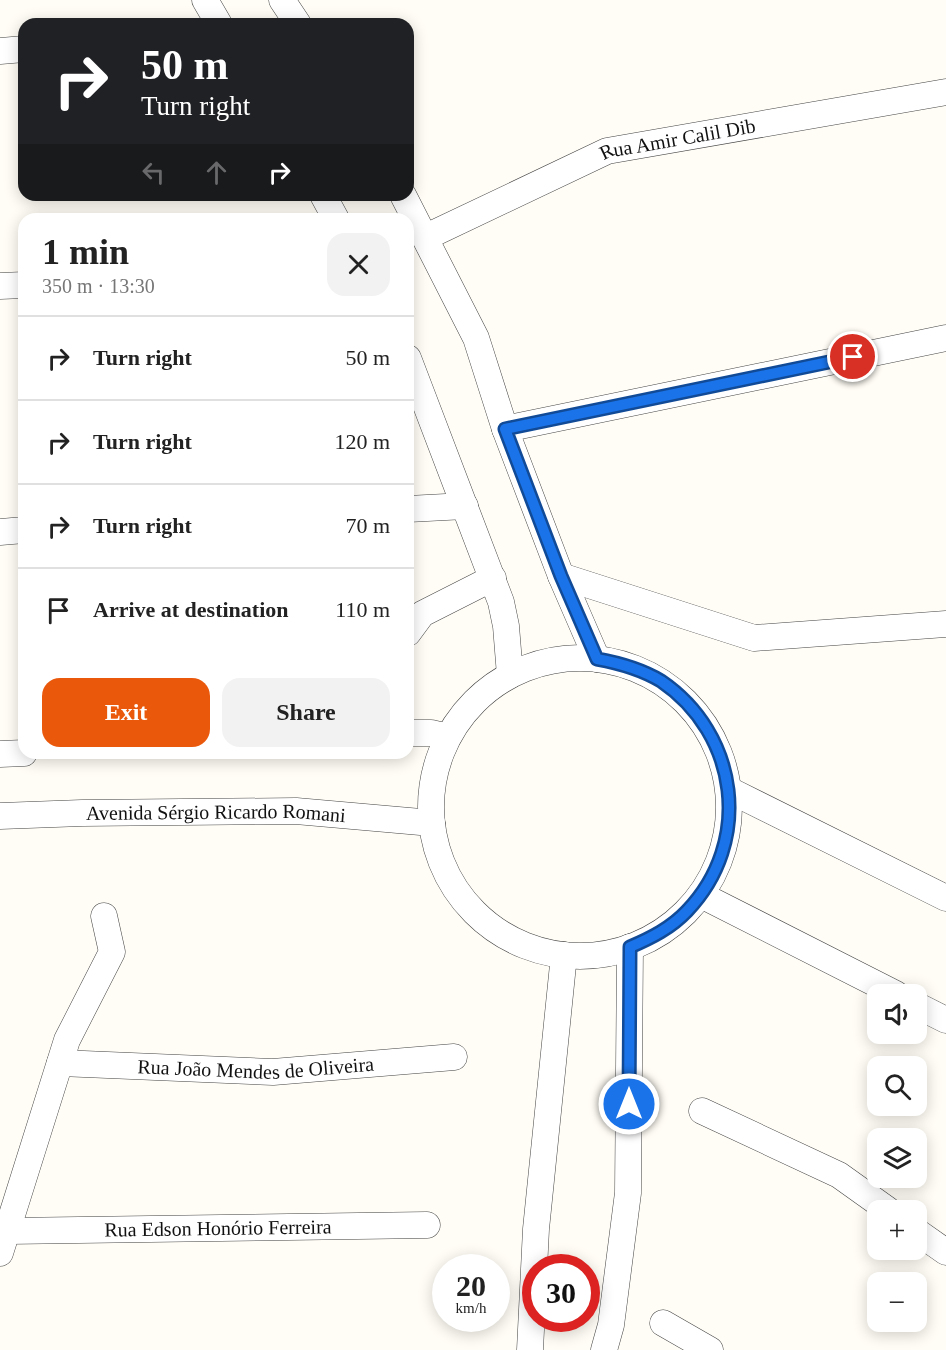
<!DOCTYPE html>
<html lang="en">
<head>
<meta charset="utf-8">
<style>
  :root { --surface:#fff; --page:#f2f2f2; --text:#222; --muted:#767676; --line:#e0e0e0; --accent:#ea580c }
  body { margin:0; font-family:Georgia,serif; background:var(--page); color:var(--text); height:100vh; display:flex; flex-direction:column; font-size:22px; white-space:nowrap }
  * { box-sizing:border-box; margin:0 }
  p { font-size:20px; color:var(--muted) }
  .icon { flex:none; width:33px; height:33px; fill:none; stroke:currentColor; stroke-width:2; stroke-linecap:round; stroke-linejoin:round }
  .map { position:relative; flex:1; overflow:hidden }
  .drawer { position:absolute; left:18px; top:213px; width:396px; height:546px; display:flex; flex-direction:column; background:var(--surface); border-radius:18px; box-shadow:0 3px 15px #0003 }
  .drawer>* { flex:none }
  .guide { position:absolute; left:18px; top:18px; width:396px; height:183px; border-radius:18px; box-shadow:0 3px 15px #0003; background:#202124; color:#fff; overflow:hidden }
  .fabs { position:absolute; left:867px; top:984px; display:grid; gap:12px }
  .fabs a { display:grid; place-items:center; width:60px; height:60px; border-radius:12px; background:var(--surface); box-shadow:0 3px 15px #0003; font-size:30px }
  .speed { position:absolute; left:432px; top:1254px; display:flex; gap:12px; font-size:30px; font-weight:700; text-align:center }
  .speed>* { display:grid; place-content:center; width:78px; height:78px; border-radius:50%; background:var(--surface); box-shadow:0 3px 15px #0003; line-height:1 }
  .speed small { font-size:15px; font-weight:400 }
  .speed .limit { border:9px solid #d22; background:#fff; color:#111 }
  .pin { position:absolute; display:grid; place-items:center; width:51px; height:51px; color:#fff; margin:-26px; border:3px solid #fff; border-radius:50%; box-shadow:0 2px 6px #0007 }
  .me { position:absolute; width:66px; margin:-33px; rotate:0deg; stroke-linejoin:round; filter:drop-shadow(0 0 4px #0008) }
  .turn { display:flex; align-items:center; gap:21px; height:126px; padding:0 24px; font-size:27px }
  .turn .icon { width:78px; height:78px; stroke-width:2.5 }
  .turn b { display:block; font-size:42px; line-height:51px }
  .lanes { display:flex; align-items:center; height:57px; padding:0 24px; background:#0003; justify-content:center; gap:30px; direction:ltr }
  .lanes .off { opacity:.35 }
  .round { display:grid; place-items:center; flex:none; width:63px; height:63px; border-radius:18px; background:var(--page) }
  .overview { display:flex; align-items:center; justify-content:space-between; height:102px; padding:0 24px }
  h1 { font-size:36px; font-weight:700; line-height:45px }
  .cta { display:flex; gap:12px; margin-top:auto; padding:12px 24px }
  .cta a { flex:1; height:69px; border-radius:18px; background:var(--accent); color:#fff; font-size:24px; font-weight:700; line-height:69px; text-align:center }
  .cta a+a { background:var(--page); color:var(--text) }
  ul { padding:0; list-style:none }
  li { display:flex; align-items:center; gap:18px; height:84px; padding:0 24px; border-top:2px solid var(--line) }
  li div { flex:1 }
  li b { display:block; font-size:22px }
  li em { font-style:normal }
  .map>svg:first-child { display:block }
</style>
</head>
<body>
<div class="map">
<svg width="946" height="1350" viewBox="0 0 946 1350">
  <rect width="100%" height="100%" fill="#fffdf5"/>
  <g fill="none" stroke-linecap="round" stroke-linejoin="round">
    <defs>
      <g id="street">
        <path d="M205 0 219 24"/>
        <path d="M282 0 298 24"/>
        <path d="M0 51 24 49"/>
        <path d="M323 195 336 219"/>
        <path d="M403 195 476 338 505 429 561 576 597 659"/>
        <path id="s1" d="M426 237 607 151 946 92"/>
        <path d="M0 286 24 285"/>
        <path d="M408 358 501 602 506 626 510 675"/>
        <path d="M505 429 946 338"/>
        <path d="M408 509 465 506"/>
        <path d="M0 532 24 530"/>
        <path d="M561 576 754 638 946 624"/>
        <path d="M408 633 422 614 493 578"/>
        <circle cx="580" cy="807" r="149"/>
        <path d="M408 733H431L448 737"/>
        <path d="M0 754 24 753"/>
        <path d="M729 790 946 898"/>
        <path id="s2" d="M0 816 82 813 296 811 432 823"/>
        <path d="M701 895 896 994"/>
        <path d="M916 1005 946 1020"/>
        <path id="s3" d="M60 1063 273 1072 454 1057"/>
        <path d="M702 1111 839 1175 888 1210"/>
        <path id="s4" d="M8 1231 427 1225"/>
        <path d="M916 1231 946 1252"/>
        <path d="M0 1253 67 1040 112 952 104 916"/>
        <path d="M663 1323 710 1350"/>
        <path d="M530 1350 536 1229 564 955"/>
        <path d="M604 1350 611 1325 628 1193 630 947"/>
      </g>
    </defs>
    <use href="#street" stroke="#444" stroke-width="27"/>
    <use href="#street" stroke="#fff" stroke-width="26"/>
  </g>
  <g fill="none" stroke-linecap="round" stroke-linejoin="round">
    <defs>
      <path id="route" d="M629 1104 630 947C651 938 671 928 687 911 753 842 739 734 661 681 641 669 619 663 597 659L561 576 505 429 853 357"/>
    </defs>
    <use href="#route" stroke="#114b97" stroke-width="15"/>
    <use href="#route" stroke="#1a73e8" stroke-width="10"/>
  </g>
  <g text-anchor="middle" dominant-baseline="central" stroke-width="6" stroke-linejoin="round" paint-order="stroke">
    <g font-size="20" fill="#111" stroke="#fff">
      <text stroke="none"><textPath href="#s1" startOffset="272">Rua Amir Calil Dib</textPath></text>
      <text stroke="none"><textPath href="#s2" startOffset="216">Avenida Sérgio Ricardo Romani</textPath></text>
      <text stroke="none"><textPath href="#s3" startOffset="196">Rua João Mendes de Oliveira</textPath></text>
      <text stroke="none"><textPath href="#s4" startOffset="210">Rua Edson Honório Ferreira</textPath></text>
    </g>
  </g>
</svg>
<div class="fabs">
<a><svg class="icon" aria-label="sound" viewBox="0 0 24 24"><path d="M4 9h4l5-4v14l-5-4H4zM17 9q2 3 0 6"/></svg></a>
<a><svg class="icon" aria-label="search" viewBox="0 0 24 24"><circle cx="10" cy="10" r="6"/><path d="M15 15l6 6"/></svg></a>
<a><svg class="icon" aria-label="layers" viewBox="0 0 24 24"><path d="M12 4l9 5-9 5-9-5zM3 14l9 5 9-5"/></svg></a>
<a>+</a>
<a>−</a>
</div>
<div class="speed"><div>20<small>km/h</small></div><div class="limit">30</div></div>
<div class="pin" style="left:853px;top:357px;background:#d93025"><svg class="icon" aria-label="arrive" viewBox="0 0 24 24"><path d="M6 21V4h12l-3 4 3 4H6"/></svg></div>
<svg class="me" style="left:629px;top:1104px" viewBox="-20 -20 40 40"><circle r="17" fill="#1a73e8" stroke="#fff" stroke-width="3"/><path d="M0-11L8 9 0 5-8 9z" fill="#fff"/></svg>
<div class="guide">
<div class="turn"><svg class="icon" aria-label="right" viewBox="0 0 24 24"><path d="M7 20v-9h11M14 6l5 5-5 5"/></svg><div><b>50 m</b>Turn right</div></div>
<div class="lanes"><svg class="icon off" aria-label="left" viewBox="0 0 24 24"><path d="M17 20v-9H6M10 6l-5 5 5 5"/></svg><svg class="icon off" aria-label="ahead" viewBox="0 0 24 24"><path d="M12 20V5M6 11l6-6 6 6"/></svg><svg class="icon" aria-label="right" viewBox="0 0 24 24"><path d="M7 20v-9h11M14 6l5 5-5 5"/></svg></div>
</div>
<section class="drawer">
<div class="overview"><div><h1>1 min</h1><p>350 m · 13:30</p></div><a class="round"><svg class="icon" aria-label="close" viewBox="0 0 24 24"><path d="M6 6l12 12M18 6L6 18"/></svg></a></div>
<ul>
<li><svg class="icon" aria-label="right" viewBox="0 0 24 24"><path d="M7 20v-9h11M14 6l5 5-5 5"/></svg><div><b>Turn right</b></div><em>50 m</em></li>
<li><svg class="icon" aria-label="right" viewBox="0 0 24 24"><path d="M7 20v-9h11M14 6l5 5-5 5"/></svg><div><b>Turn right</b></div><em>120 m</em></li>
<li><svg class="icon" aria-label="right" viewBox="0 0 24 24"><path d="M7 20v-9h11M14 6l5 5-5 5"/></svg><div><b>Turn right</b></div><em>70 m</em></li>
<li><svg class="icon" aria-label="arrive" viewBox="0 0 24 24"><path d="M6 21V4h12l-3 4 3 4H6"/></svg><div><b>Arrive at destination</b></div><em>110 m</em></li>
</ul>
<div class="cta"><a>Exit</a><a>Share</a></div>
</section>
</div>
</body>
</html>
